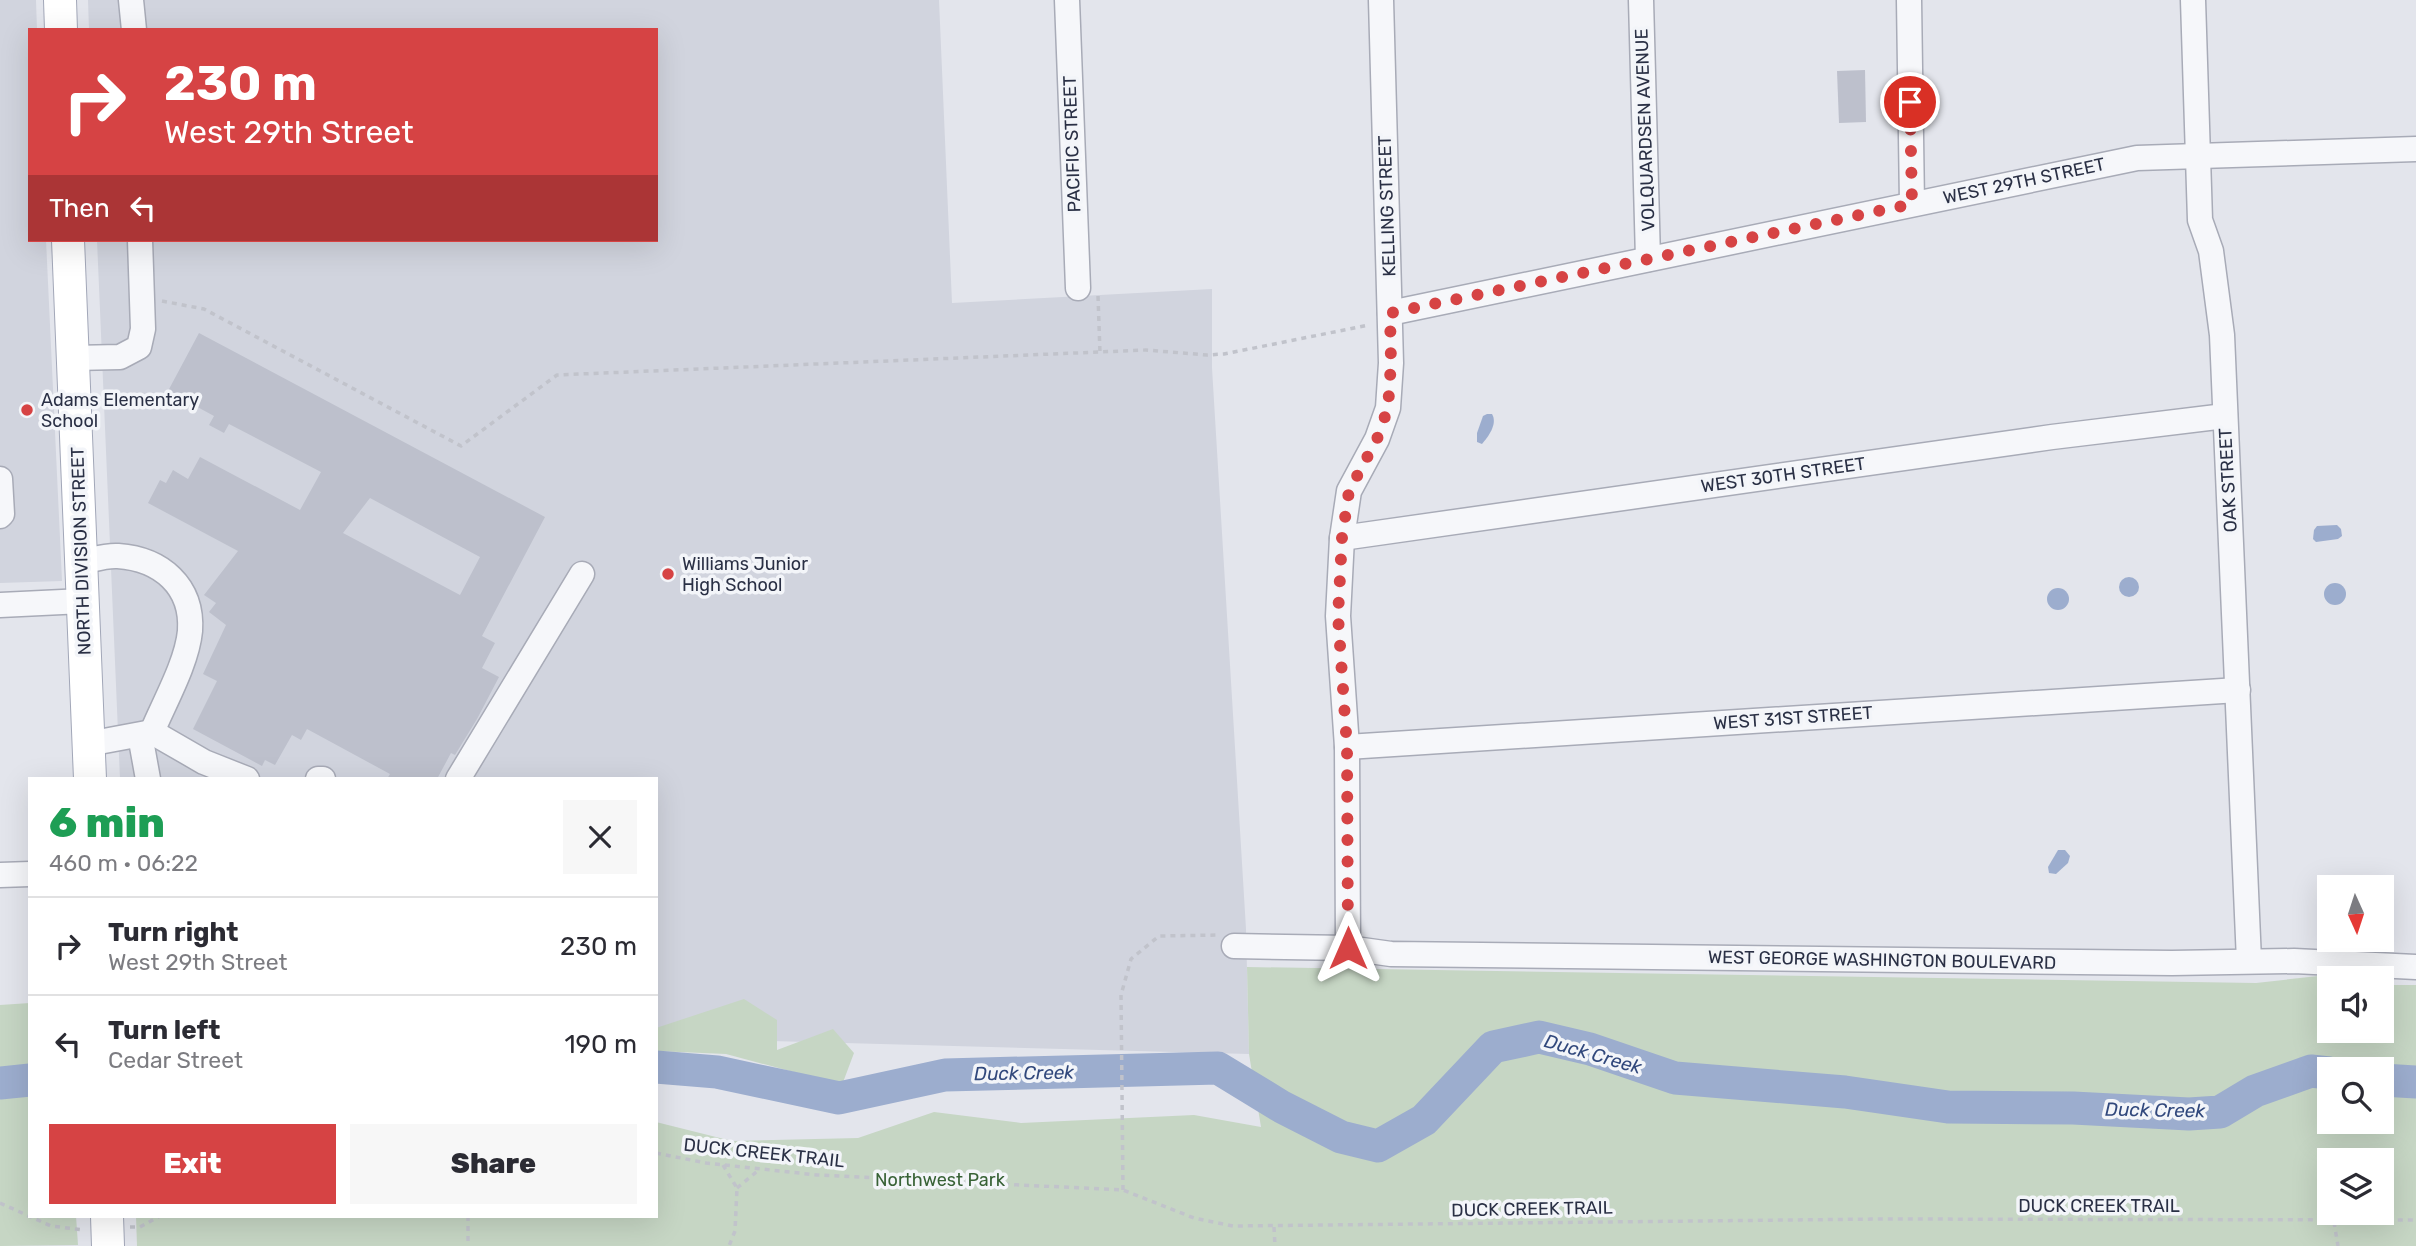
<!DOCTYPE html>
<html lang="en">
<head>
<meta charset="utf-8">
<style>
  :root { --surface:#fff; --page:#f7f7f7; --text:#2b2b33; --muted:#7c7c81; --line:#e1e1e2; --accent:#d64344 }
  body { margin:0; font-family:Rubik,sans-serif; background:var(--page); color:var(--text); height:100vh; display:flex; flex-direction:column; font-size:26px; white-space:nowrap }
  * { box-sizing:border-box; margin:0 }
  p { font-size:23px; color:var(--muted) }
  .icon { flex:none; width:38px; height:38px; fill:none; stroke:currentColor; stroke-width:2; stroke-linecap:round; stroke-linejoin:round }
  .map { position:relative; flex:1; overflow:hidden }
  .side { position:absolute; left:28px; top:777px; width:630px; height:441px; display:flex; flex-direction:column; background:var(--surface); border-radius:0px; box-shadow:0 7px 28px #0002 }
  .side>* { flex:none }
  .top-card { position:absolute; left:28px; top:28px; width:630px; height:214px; border-radius:0px; box-shadow:0 7px 28px #0002; background:#d64344; color:#fff; overflow:hidden }
  .needle { width:46px; rotate:177deg }
  .fabs { position:absolute; left:2317px; top:875px; display:grid; gap:14px }
  .fabs a { display:grid; place-items:center; width:77px; height:77px; border-radius:0px; background:var(--surface); box-shadow:0 7px 28px #0002; font-size:35px }
  .pin { position:absolute; display:grid; place-items:center; width:60px; height:60px; color:#fff; margin:-30px; border:4px solid #fff; border-radius:50%; box-shadow:0 2px 7px #0007 }
  .me { position:absolute; width:77px; margin:-38px; rotate:0deg; stroke-linejoin:round; filter:drop-shadow(0 0 5px #0008) }
  .turn { display:flex; align-items:center; gap:24px; height:147px; padding:0 21px; font-size:32px }
  .turn .icon { width:91px; height:91px; stroke-width:2.5 }
  .turn b { display:block; font-size:49px; line-height:60px }
  .then { display:flex; align-items:center; height:66px; padding:0 21px; background:#0003; gap:14px; font-size:26px }
  .round { display:grid; place-items:center; flex:none; width:74px; height:74px; border-radius:0px; background:var(--page) }
  .overview { display:flex; align-items:center; justify-content:space-between; height:119px; padding:0 21px }
  h1 { font-size:42px; font-weight:800; line-height:52px; color:#1e9e55 }
  .cta { display:flex; gap:14px; margin-top:auto; padding:14px 21px }
  .cta a { flex:1; height:80px; border-radius:0px; background:var(--accent); color:#fff; font-size:28px; font-weight:800; line-height:80px; text-align:center }
  .cta a+a { background:var(--page); color:var(--text) }
  ul { padding:0; list-style:none }
  li { display:flex; align-items:center; gap:21px; height:98px; padding:0 21px; border-top:2px solid var(--line) }
  li div { flex:1 }
  li b { display:block; font-size:26px }
  li em { font-style:normal }
  .map>svg:first-child { display:block }
</style>
</head>
<body>
<div class="map">
<svg width="2416" height="1246" viewBox="0 0 2416 1246">
  <rect width="100%" height="100%" fill="#e3e5ec"/>
  <g fill="#d1d4de">
    <path d="M0 0H36L37 30H30V240H46L62 581 0 583Z"/>
    <path d="M88 0H939L952 303 1212 289V368L1246 929 1249 1054 656 1038V779H120L97 240H656V30H89Z"/>
  </g>
  <g fill="#c6d6c4" fill-rule="evenodd">
    <path d="M1247 967 2256 983 2318 976 2323 984H2329V1031H2382V985H2416V1246H137L136 1216H656V1122L732 1141 858 1138 934 1112 1021 1123 1194 1115 1261 1127 1249 1054ZM2382 1069V1122H2329V1069ZM2382 1160V1213H2329V1160Z"/>
    <path d="M744 999 777 1020V1050L833 1029 854 1053 842 1085 726 1054 656 1051V1028Z"/>
    <path d="M30 1003V1216H76L78 1245 0 1246V1005Z"/>
  </g>
  <g fill="#9cadce">
    <path d="M1487 414H1492C1498 424 1488 437 1482 444L1477 442V433L1483 416Z"/>
    <path d="M2337 525 2341 529 2342 536 2338 539 2316 542 2313 539 2314 530 2317 526Z"/>
    <circle cx="2129" cy="587" r="10"/>
    <circle cx="2335" cy="594" r="11"/>
    <circle cx="2058" cy="599" r="11"/>
    <path d="M2058 850H2065L2070 856 2068 863 2056 874 2049 873 2048 867Z"/>
  </g>
  <g fill="none" stroke-linecap="round" stroke-linejoin="round">
    <g stroke="#9cadce" stroke-width="33">
      <path d="M656 1067 717 1072 839 1098 945 1075 1218 1068 1282 1107 1341 1137 1378 1146 1424 1120 1493 1047 1539 1037 1590 1049 1675 1078 1845 1092 1948 1107 2073 1108 2189 1114 2220 1112 2255 1091 2311 1071 2329 1073"/>
      <path d="M2382 1080 2416 1082"/>
      <path d="M0 1083 30 1080"/>
    </g>
  </g>
  <g fill="#bdc0cc" fill-rule="evenodd">
    <path d="M1865 70 1866 122 1839 123 1837 71Z"/>
    <path d="M199 333 545 517 482 636 495 643 482 668 499 677 477 719 455 755 451 753 437 779H387L390 774 307 729 301 740 292 735 275 765 265 760 262 766 193 729 217 681 203 674 226 625 209 612 216 603 204 595 238 551 148 503 160 480 166 483 173 470 188 479 200 457 300 510 321 472 229 424 224 433 209 425 214 416 168 391ZM370 498 480 557 460 595 343 533Z"/>
  </g>
  <g fill="none" stroke-linecap="round" stroke-linejoin="round">
    <defs>
      <g id="minor">
        <path d="M131 0 134 30"/>
        <path d="M1067 0 1078 288"/>
        <path d="M1641 0 1648 259"/>
        <path d="M1909 0 1912 204"/>
        <path d="M2193 0 2200 220 2211 251 2222 335 2249 961"/>
        <path d="M1390 313 2137 158 2416 149"/>
        <path d="M73 358 120 357 139 347 143 329 140 240"/>
        <path d="M0 479 2 514 0 516"/>
        <path d="M1342 538 2052 437 2225 416"/>
        <path d="M81 562C92 560 106 555 118 556 161 559 193 586 190 631 187 663 164 703 152 732"/>
        <path d="M0 605 83 601"/>
        <path d="M140 735 148 779"/>
        <path d="M88 744 152 732 204 762 247 779"/>
        <path d="M1347 747 2238 690"/>
        <path d="M318 779H323"/>
        <path d="M458 779 582 574"/>
        <path d="M0 875 30 874"/>
        <path d="M1234 946 1348 948 1391 954 2172 963 2294 961 2416 967"/>
        <path d="M1348 948 1347 747 1338 616 1342 538 1349 491 1377 439 1388 408 1391 363 1381 0"/>
      </g>
      <g id="major">
        <path d="M60 0 61 30"/>
        <path d="M68 240 90 779"/>
        <path d="M107 1216 108 1246"/>
      </g>
    </defs>
    <use href="#minor" stroke="#a8abb7" stroke-width="27"/>
    <use href="#major" stroke="#a2a7b8" stroke-width="34"/>
    <g stroke="#c1c3cb" stroke-width="3.5" stroke-dasharray="5 5" stroke-linecap="butt">
      <path d="M1098 296 1100 353"/>
      <path d="M162 301 204 309 461 446 557 375 1146 350 1207 355 1224 354 1369 325"/>
      <path d="M656 1153 706 1163 817 1175 1123 1190 1194 1218 1233 1226 1882 1219 2416 1220"/>
      <path d="M723 1165 737 1188 735 1231 729 1246"/>
      <path d="M737 1188 760 1169"/>
      <path d="M1123 1190 1121 995 1131 959 1159 936 1218 935"/>
      <path d="M0 1203 51 1226 84 1230"/>
      <path d="M468 1216V1246"/>
      <path d="M2334 1222 2338 1246"/>
      <path d="M130 1227H140L160 1216"/>
      <path d="M1274 1227 1275 1246"/>
    </g>
    <use href="#minor" stroke="#f6f7fa" stroke-width="24"/>
    <use href="#major" stroke="#fff" stroke-width="32"/>
  </g>
  <g fill="none" stroke-linecap="round" stroke-linejoin="round">
    <path stroke="#d64344" stroke-width="12" stroke-dasharray="0 21.6" d="M1348 948 1347 747 1338 616 1342 538 1349 491 1377 439 1388 408 1391 363 1390 313 1912 204 1910 102"/>
  </g>
  <g fill="#d64344" stroke="#f3f5f9" stroke-width="2.5">
    <circle cx="27" cy="410" r="7"/>
    <circle cx="668" cy="574" r="7"/>
  </g>
  <g text-anchor="middle" dominant-baseline="central" stroke-width="7" stroke-linejoin="round" paint-order="stroke">
    <g font-size="18" fill="#2a3045" stroke="#f3f5f9">
      <text transform="translate(1645 130) rotate(-92)">VOLQUARDSEN AVENUE</text>
      <text transform="translate(1072 144) rotate(-92)">PACIFIC STREET</text>
      <text transform="translate(2024 181) rotate(-12)">WEST 29TH STREET</text>
      <text transform="translate(1387 206) rotate(-92)">KELLING STREET</text>
      <text transform="translate(1783 475) rotate(-8)">WEST 30TH STREET</text>
      <text transform="translate(2228 480) rotate(-93)">OAK STREET</text>
      <text transform="translate(81 551) rotate(-92)">NORTH DIVISION STREET</text>
      <text transform="translate(1793 718) rotate(-4)">WEST 31ST STREET</text>
      <text transform="translate(1882 960) rotate(1)">WEST GEORGE WASHINGTON BOULEVARD</text>
      <text transform="translate(764 1153) rotate(6)">DUCK CREEK TRAIL</text>
      <text x="2099" y="1206">DUCK CREEK TRAIL</text>
      <text transform="translate(1532 1209) rotate(-1)">DUCK CREEK TRAIL</text>
    </g>
    <g font-size="18" fill="#2a3045" stroke="#f3f5f9" text-anchor="start">
      <text x="41" y="400">Adams Elementary<tspan x="41" dy="21">School</tspan></text>
      <text x="682" y="564">Williams Junior<tspan x="682" dy="21">High School</tspan></text>
    </g>
    <g font-size="18" fill="#386236" stroke="#f3f5f9">
      <text x="940" y="1180">Northwest Park</text>
    </g>
    <g font-size="19" font-style="italic" fill="#31487c" stroke="#f3f5f9">
      <text transform="translate(1593 1054) rotate(16)">Duck Creek</text>
      <text transform="translate(1024 1073) rotate(-1)">Duck Creek</text>
      <text transform="translate(2155 1110) rotate(1)">Duck Creek</text>
    </g>
  </g>
</svg>
<div class="fabs">
<a><svg class="needle" viewBox="-14 -14 28 28"><path d="M0-13l5 13h-10z" fill="#e53935"/><path d="M0 13l5-13h-10z" fill="#7c7c81"/></svg></a>
<a><svg class="icon" aria-label="sound" viewBox="0 0 24 24"><path d="M4 9h4l5-4v14l-5-4H4zM17 9q2 3 0 6"/></svg></a>
<a><svg class="icon" aria-label="search" viewBox="0 0 24 24"><circle cx="10" cy="10" r="6"/><path d="M15 15l6 6"/></svg></a>
<a><svg class="icon" aria-label="layers" viewBox="0 0 24 24"><path d="M12 4l9 5-9 5-9-5zM3 14l9 5 9-5"/></svg></a>
</div>
<div class="pin" style="left:1910px;top:102px;background:#d93025"><svg class="icon" aria-label="arrive" viewBox="0 0 24 24"><path d="M6 21V4h12l-3 4 3 4H6"/></svg></div>
<svg class="me" style="left:1348px;top:948px" viewBox="-20 -20 40 40"><path d="M0-17L14 15 0 8-14 15z" fill="#d64344" stroke="#fff" stroke-width="4"/></svg>
<div class="top-card">
<div class="turn"><svg class="icon" aria-label="right" viewBox="0 0 24 24"><path d="M7 20v-9h11M14 6l5 5-5 5"/></svg><div><b>230 m</b>West 29th Street</div></div>
<div class="then">Then<svg class="icon" aria-label="left" viewBox="0 0 24 24"><path d="M17 20v-9H6M10 6l-5 5 5 5"/></svg></div>
</div>
<section class="side">
<div class="overview"><div><h1>6 min</h1><p>460 m · 06:22</p></div><a class="round"><svg class="icon" aria-label="close" viewBox="0 0 24 24"><path d="M6 6l12 12M18 6L6 18"/></svg></a></div>
<ul>
<li><svg class="icon" aria-label="right" viewBox="0 0 24 24"><path d="M7 20v-9h11M14 6l5 5-5 5"/></svg><div><b>Turn right</b><p>West 29th Street</p></div><em>230 m</em></li>
<li><svg class="icon" aria-label="left" viewBox="0 0 24 24"><path d="M17 20v-9H6M10 6l-5 5 5 5"/></svg><div><b>Turn left</b><p>Cedar Street</p></div><em>190 m</em></li>
</ul>
<div class="cta"><a>Exit</a><a>Share</a></div>
</section>
</div>
</body>
</html>
